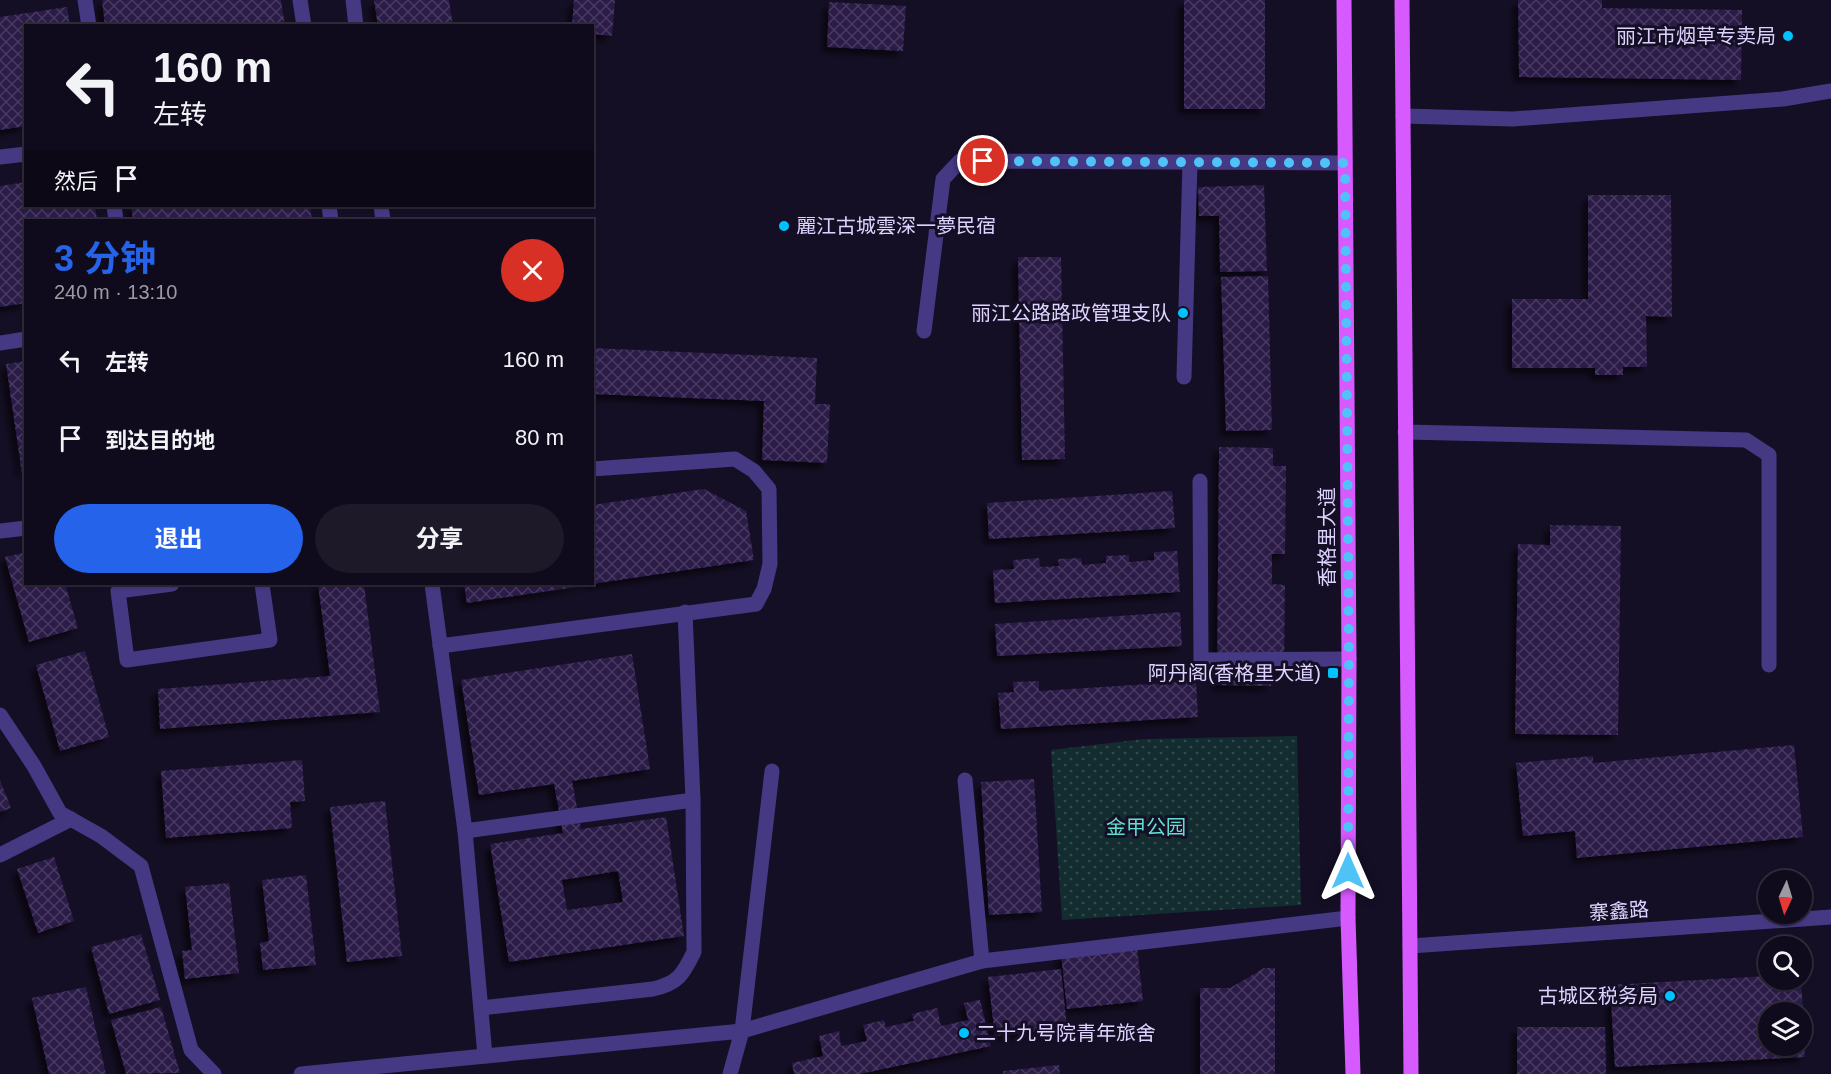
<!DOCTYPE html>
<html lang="zh">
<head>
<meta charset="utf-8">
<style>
  :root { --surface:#100b1c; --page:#1e1929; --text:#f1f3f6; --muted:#9c9ba3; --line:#302b3b; --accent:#2563eb }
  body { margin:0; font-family:Helvetica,"Noto Sans SC",sans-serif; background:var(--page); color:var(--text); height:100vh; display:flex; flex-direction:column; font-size:22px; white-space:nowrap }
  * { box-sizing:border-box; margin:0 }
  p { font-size:20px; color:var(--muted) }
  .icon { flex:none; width:33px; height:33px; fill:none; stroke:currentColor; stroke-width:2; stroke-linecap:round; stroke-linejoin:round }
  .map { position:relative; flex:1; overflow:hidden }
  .drawer { position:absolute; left:24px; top:219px; width:570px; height:366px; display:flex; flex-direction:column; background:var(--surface); border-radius:0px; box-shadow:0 2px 4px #0004,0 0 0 2px var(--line) }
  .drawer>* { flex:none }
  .guide { position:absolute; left:24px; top:24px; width:570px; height:183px; border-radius:0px; box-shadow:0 2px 4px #0004,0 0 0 2px var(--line); background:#100b1c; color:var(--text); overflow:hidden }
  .needle { width:39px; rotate:184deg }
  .buttons { position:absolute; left:1758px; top:870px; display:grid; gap:12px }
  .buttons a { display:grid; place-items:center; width:54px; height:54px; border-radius:50%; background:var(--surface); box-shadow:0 2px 4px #0004,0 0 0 2px var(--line); font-size:30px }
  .pin { position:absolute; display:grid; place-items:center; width:51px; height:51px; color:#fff; margin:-26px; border:3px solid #fff; border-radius:50%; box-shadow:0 2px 6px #0007 }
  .me { position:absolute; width:66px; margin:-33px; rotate:0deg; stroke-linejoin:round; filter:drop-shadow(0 0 4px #0008) }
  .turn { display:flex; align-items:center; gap:21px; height:126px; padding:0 30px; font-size:27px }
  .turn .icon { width:78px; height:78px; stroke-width:2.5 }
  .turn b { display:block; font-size:42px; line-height:51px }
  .then { display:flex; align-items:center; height:57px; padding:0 30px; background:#0003; gap:12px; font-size:22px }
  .round { display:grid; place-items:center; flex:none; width:63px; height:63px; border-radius:32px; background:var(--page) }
  .headline { display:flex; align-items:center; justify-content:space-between; height:102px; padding:0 30px }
  h1 { font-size:36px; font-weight:700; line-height:45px; color:var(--accent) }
  .primary-button { display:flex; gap:12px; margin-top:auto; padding:12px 30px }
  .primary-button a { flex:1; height:69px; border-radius:36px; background:var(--accent); color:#fff; font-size:24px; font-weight:700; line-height:69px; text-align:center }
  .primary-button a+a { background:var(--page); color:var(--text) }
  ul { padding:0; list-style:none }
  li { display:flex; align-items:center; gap:18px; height:78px; padding:0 30px }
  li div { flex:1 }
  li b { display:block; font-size:22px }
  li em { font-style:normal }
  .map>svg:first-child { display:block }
</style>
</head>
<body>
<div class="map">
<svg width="1831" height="1074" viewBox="0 0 1831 1074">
  <defs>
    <pattern id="park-dots" width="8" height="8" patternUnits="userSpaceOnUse" patternTransform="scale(1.5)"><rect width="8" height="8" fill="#122c2f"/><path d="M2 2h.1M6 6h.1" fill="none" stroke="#344a4e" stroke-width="1.8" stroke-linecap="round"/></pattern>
    <pattern id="building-cross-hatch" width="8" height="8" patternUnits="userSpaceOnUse" patternTransform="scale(1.5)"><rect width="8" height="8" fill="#291a46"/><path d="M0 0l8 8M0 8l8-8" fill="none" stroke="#483a62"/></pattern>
    <filter id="shadow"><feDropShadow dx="-5.5" dy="5.5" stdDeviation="3" flood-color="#0009"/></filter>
  </defs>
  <rect width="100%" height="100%" fill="#150f25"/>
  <path fill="url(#park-dots)" d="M1297 736 1301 905 1062 920 1051 750 1144 739Z"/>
  <g fill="url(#building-cross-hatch)" fill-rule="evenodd" filter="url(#shadow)">
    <path d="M102 0H281L285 26H105Z"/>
    <path d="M374 0H449L453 26H378Z"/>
    <path d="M574 0H615L612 36 592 34V26H572Z"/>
    <rect x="1184" y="0" width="81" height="109"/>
    <path d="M1518 0H1602V8L1742 10 1741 80 1519 77Z"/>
    <path d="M829 2 906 6 903 51 827 47Z"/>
    <path d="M67 7 70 26H26V126L0 130V17Z"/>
    <path d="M26 182V206H95L97 220H26V303L0 307V186Z"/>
    <path d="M1264 185 1267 271 1220 272 1219 216H1199L1198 187Z"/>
    <path d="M1588 195H1671L1672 317 1646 316 1647 367H1623V375H1595V368H1512V299H1588Z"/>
    <path d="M131 206H310L312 220H133Z"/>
    <path d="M1018 257H1061L1065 459 1022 460Z"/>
    <path d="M1268 276 1272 430 1226 431 1221 277Z"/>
    <path d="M592 348 817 358 815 404H830L827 463 762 460 764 401 592 394Z"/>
    <path d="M26 361V473H22L6 364Z"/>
    <path d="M1219 447 1273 448V466H1286L1285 554H1272V584L1285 585 1284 669H1271V686L1217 685Z"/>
    <path d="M704 489 746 511 754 560 592 584V505Z"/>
    <path d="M1172 491 1175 528 989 539 987 503Z"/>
    <path d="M1550 525 1621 526 1618 735 1515 734 1518 544 1550 545Z"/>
    <path d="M1177 551 1180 592 995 603 993 570 1014 569 1013 560 1039 558 1040 567 1059 566 1058 559 1081 558 1082 565 1106 563V556L1129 555V562L1154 560V552Z"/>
    <path d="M26 552V584H65L78 628 29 642 5 557Z"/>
    <path d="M318 584H364L380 712 160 729 158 689 330 676Z"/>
    <path d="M464 584H589V585L467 603Z"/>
    <path d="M1180 612 1182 646 997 656 995 624Z"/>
    <path d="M85 651 109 737 60 751 36 665Z"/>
    <path d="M632 654 650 769 572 781 581 829 666 817 684 936 509 962 490 844 563 833 554 784 479 795 461 680ZM618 871 623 902 567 910 562 880Z"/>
    <path d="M1039 681V691L1196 681 1198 717 1001 729 998 693 1014 692 1013 682Z"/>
    <path d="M1794 745 1803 837 1577 858 1575 831 1523 836 1516 763 1593 756V763Z"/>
    <path d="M302 760 305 801 290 802 292 828 166 838 161 771Z"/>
    <path d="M1034 779 1042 912 989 915 981 782Z"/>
    <path d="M0 780 11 808 0 812Z"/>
    <path d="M385 801 402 956 347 962 330 807Z"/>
    <path d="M54 857 74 921 38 933 17 869Z"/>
    <path d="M306 875 316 965 263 970 260 943 269 941 262 880Z"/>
    <path d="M229 883 239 973 185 979 182 951 192 950 185 887Z"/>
    <path d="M141 934 160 1000 109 1014 91 947Z"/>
    <path d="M1137 947 1143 1001 1067 1009 1061 954Z"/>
    <path d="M1264 968H1275V1074H1200V988H1230Z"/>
    <path d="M1061 969 1067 1028 995 1036 988 977Z"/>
    <path d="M1768 976V980H1801L1803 1012H1768V1046H1802L1803 1020 1805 1057 1615 1067 1610 985Z"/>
    <path d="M86 987 106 1074H49L32 998Z"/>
    <path d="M980 1000 991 1046 860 1074H794L792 1063 823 1056 819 1036 839 1031 841 1046 867 1041 863 1025 884 1020 886 1027 914 1021 912 1014 937 1008 941 1026 968 1020 964 1003Z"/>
    <path d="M161 1007 180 1073 126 1074 111 1020Z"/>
    <path d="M1517 1027H1605L1606 1074H1517Z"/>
    <path d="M1059 1065 1060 1074H1003V1071Z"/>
  </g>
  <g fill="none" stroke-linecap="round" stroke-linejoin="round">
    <g stroke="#463984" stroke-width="15">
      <path d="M85 0 89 26"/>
      <path d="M300 0 304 26"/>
      <path d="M353 0 356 26"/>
      <path d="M1403 116 1513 119 1783 99 1831 91"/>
      <path d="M0 157 26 154"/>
      <path d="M114 206 116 220"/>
      <path d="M329 206 331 220"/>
      <path d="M381 206 383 220"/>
      <path d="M924 331 943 179 960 161 1345 163"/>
      <path d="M0 343 26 339"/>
      <path d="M1184 377 1190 162"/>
      <path d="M1405 432 1746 440 1769 455V665"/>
      <path d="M1200 481 1201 660 1349 659"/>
      <path d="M0 531 26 528"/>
      <path d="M172 584 118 591 127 660 270 640 262 584"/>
      <path d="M432 584 465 831 485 1056"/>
      <path d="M440 646 756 604 764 589 770 564 769 489 754 471 735 459 592 469"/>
      <path d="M0 715 34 766 60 813 101 836 141 866 191 1050 214 1074"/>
      <path d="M465 831 693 800"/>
      <path d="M0 855 71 819"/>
      <path d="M1410 946 1831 917"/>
      <path d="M982 961 1348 918"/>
      <path d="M481 1008 653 989C679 983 683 974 694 952L693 800 685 612"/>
      <path d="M301 1074 742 1031 982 961 965 780"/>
      <path d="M730 1074 742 1031 772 771"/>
    </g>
    <g stroke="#d75aff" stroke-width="15">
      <path d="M1344 0 1349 659 1348 918 1353 1074"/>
      <path d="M1402 0 1411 1074"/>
    </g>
  </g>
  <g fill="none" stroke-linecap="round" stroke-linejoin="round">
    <path stroke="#4fc3f7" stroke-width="10" stroke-dasharray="0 18" d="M983 161 1345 163 1349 659 1348 871"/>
  </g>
  <g fill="#00c2fe" stroke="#150f25" stroke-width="2">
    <circle cx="1788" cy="36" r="6"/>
    <circle cx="784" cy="226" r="6"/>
    <circle cx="1183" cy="313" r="6"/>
    <rect x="1327" y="667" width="12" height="12" rx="3"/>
    <circle cx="1670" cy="996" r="6"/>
    <circle cx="964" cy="1033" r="6"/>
  </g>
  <g text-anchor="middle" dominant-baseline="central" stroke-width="6" stroke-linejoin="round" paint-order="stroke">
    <g font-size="20" fill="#ded3ff" stroke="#150f25" text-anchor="end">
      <text x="1776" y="36">丽江市烟草专卖局</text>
      <text x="796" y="226" text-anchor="start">麗江古城雲深一夢民宿</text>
      <text x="1171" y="313">丽江公路路政管理支队</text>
      <text x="1321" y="673">阿丹阁(香格里大道)</text>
      <text x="1658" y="996">古城区税务局</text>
      <text x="976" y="1033" text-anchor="start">二十九号院青年旅舍</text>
    </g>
    <g font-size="20" fill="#ded3ff" stroke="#150f25">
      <text transform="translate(1327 537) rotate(-90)">香格里大道</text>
      <text transform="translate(1619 911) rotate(-4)">寨鑫路</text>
    </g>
    <g font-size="20" fill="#5de0d1" stroke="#150f25">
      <text x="1146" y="827">金甲公园</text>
    </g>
  </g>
</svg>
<div class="buttons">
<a><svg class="needle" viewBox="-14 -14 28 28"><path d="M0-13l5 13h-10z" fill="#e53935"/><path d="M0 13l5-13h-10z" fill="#9c9ba3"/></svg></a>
<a><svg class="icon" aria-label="search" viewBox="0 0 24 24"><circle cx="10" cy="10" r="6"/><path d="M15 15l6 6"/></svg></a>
<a><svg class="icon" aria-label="layers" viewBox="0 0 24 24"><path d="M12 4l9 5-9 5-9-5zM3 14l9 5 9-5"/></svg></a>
</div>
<div class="pin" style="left:983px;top:161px;background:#d93025"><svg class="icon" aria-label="arrive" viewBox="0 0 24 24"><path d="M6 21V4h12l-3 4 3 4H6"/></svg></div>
<svg class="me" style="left:1348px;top:871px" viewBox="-20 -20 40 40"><path d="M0-17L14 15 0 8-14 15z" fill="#4fc3f7" stroke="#fff" stroke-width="4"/></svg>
<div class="guide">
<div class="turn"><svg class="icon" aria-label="left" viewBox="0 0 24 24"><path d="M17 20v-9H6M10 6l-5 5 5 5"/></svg><div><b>160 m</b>左转</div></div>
<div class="then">然后<svg class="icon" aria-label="arrive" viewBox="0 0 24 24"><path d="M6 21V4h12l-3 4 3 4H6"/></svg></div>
</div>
<section class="drawer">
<div class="headline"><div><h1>3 分钟</h1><p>240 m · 13:10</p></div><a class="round" style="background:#d93025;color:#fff"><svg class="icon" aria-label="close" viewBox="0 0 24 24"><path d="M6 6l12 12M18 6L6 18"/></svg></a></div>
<ul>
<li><svg class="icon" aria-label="left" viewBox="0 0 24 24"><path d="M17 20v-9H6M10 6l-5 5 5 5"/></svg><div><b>左转</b></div><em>160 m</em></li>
<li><svg class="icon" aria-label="arrive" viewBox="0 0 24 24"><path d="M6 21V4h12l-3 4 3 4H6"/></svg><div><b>到达目的地</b></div><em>80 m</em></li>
</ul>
<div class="primary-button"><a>退出</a><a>分享</a></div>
</section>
</div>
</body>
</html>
